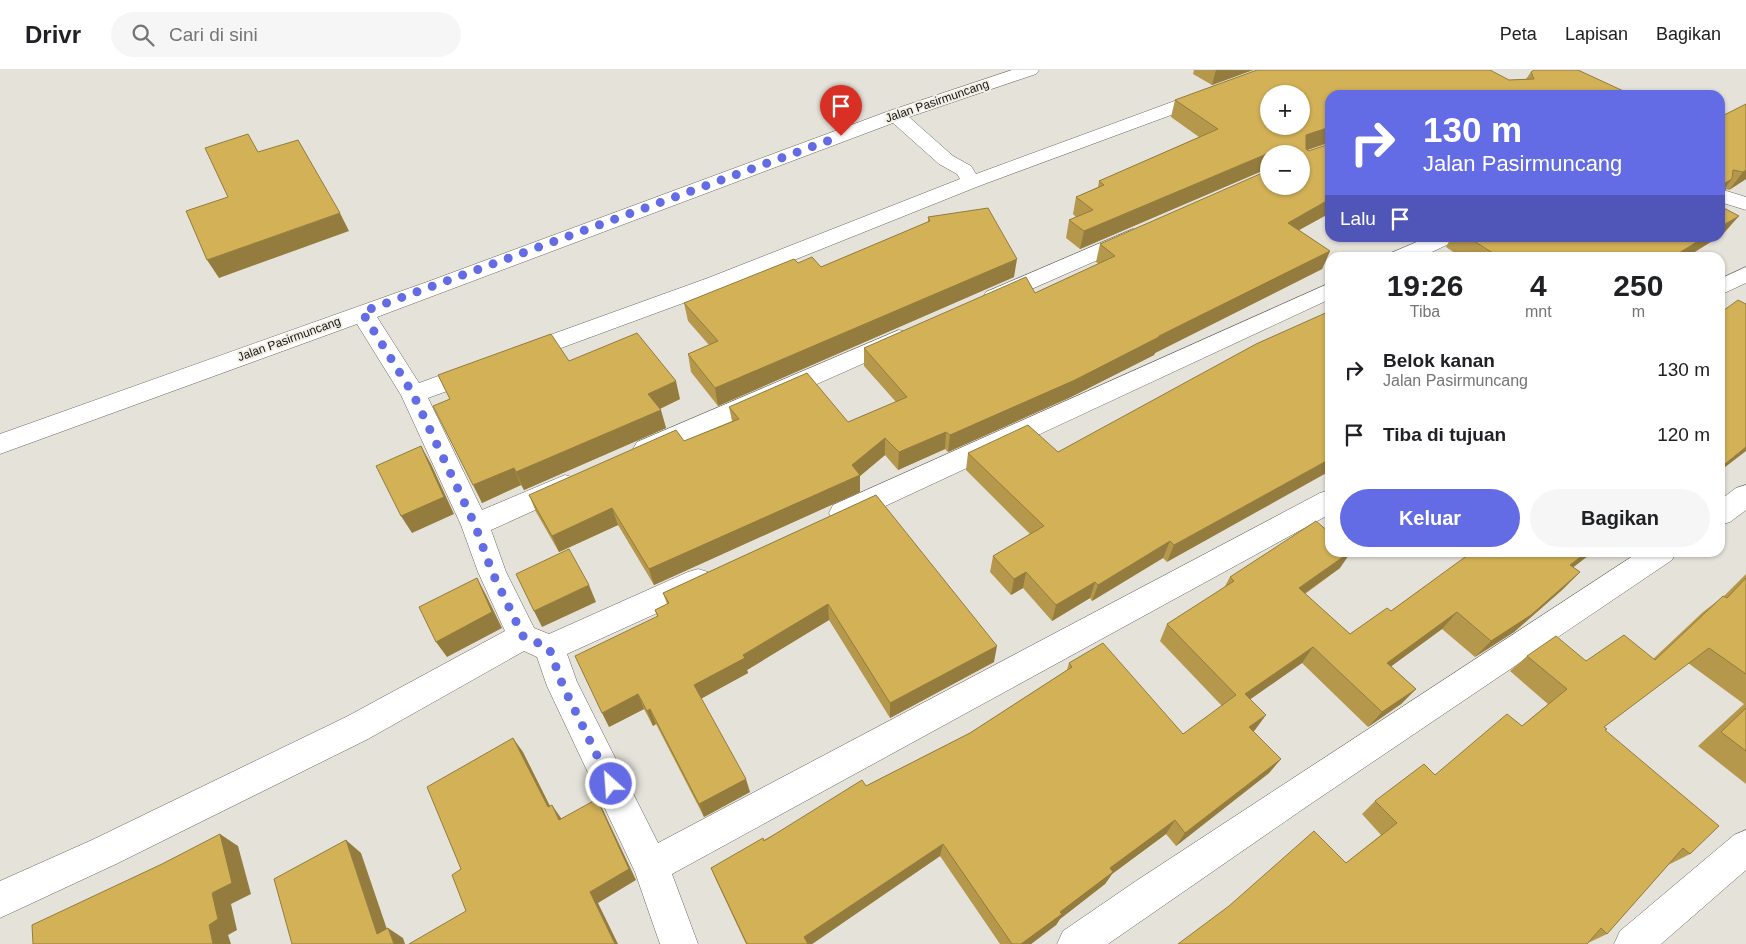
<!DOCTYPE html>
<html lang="id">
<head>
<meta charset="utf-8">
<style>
  :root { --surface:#fff; --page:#f6f6f6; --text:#202124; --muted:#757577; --line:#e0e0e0; --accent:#636ce5 }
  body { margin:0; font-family:Helvetica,sans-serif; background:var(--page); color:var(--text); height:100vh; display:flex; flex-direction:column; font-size:19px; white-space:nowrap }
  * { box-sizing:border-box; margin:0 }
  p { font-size:16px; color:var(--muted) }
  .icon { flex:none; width:28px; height:28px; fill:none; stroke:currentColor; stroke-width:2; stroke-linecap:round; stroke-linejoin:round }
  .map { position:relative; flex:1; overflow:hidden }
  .sheet { position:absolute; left:1325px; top:182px; width:400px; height:305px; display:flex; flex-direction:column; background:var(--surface); border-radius:15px; box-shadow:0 1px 4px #0004 }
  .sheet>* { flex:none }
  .guide { position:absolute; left:1325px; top:20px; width:400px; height:152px; border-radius:15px; box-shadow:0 1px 4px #0004; background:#636ce5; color:#fff; overflow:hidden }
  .tools { position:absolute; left:1260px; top:15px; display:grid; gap:10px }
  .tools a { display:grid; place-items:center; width:50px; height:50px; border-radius:50%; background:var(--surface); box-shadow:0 1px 4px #0004; font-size:25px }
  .pin { position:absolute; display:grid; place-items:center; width:42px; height:42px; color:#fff; margin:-51px -21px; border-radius:50% 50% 50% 0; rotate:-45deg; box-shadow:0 0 5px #0007 }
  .pin .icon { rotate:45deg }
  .me { position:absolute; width:55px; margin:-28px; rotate:334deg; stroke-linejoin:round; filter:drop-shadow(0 0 4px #0008) }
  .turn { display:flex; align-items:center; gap:18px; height:105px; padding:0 15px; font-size:22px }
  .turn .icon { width:65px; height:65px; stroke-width:2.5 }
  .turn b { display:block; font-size:35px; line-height:42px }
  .then { display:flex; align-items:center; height:48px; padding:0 15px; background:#0003; gap:10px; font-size:19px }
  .eta { display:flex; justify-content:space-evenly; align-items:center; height:85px; text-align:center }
  .eta b { font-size:30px; font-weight:800; line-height:35px }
  .action { display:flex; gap:10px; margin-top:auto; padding:10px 15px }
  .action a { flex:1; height:58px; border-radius:30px; background:var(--accent); color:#fff; font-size:20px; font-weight:800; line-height:58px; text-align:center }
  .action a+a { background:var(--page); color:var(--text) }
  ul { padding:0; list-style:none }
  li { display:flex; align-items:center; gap:15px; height:65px; padding:0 15px }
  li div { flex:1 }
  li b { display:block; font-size:19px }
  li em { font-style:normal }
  header { display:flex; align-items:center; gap:30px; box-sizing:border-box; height:70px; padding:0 25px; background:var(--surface); border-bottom:1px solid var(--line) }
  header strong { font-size:24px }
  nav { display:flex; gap:28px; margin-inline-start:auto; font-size:18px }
  .search { width:350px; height:45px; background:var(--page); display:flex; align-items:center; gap:12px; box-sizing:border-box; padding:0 18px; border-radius:28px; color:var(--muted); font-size:19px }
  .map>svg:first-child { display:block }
</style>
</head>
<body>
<header>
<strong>Drivr</strong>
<div class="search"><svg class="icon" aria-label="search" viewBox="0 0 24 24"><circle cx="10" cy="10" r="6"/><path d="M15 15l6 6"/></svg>Cari di sini</div>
<nav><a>Peta</a><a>Lapisan</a><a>Bagikan</a></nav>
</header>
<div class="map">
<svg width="1746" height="874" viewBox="0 0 1746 874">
  <rect width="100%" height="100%" fill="#e5e2da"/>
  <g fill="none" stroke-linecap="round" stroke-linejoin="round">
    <defs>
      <g id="minor">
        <path d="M1012 0H1039L1036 4 909 47 953 86 971 96 976 104 1259 0H1285L1282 4 979 116 724 218 523 292 514 290 511 284 514 278 708 208 960 109 957 104 939 94 893 53 377 247 419 313 477 292 486 295 489 301 486 307 428 328 482 440 565 405 575 408 579 415 575 422 491 460 506 502 534 558 549 564 688 502 698 499 708 502 713 511 708 520 567 584 577 612 658 773 1320 423 1330 420V444L672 804 698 874H660L635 802 547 616 537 587 524 581 368 669 116 794 0 848V811L92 770 346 647 505 561 478 502 461 455 401 325 357 254 0 384V364L427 212 889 41Z"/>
        <path d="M1720 119 1746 127V140L1720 132Z"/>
        <path d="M1133 159 1141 161 1144 166 1141 171 1002 232 994 234 986 232 983 227 986 222Z"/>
        <path d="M1426 168H1454L1451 173 1419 188H1388L1391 183Z"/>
        <path d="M1746 197V213L1720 225V209Z"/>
        <path d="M1330 213V229L853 451 843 454 833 451 829 443 833 435Z"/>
        <path d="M899 260 907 262 911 268 907 274 655 386 646 389 637 386 633 379 637 372Z"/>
        <path d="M1746 415V440L1730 452 1720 455V430L1736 418Z"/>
        <path d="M1639 482H1676L1672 490 1306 737 1108 874H1057L1063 861 1136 811Z"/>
        <path d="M1746 760V800L1661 874H1614L1620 861 1734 765Z"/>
      </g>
    </defs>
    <use href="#minor" stroke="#68665f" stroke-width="1"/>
    <use href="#minor" fill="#fff" fill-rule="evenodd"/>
  </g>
  <g fill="#b5984b">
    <path d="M1194 0H1253L1212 15 1193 4Z"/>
    <path d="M1531 2 1632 25H1330V73L1307 80 1308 81 1330 74V143L1299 160 1330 181 1322 199 1155 283 1154 285 1071 327 948 382 945 379 898 400 885 385 860 406V422L654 515 618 455 559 482 536 442 529 425 684 371 732 351 729 337 848 352 896 332 864 296V278L1035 223 1099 194 1096 192 1100 174 1269 116 1301 84H1269V98L1080 179 1066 168 1069 150 1076 147 1073 144 1076 127 1098 117 1099 111 1199 67 1171 47 1175 30 1509 10 1526 9Z"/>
    <path d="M1720 43 1746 109 1729 120 1726 119 1720 126Z"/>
    <path d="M928 147 1014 207 718 336 691 302 688 284 709 275 688 251 684 233 798 193 821 197 928 152Z"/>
    <path d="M1451 168H1717L1685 188H1462L1446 177Z"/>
    <path d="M1330 241 1167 492 1163 488 1092 531 1090 528 1052 551 1023 518 1011 525 990 502 993 486 1030 464 966 400 968 383 1058 382Z"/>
    <path d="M569 291 680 329 660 339 666 358 524 420 521 415 482 433 450 329 438 305Z"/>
    <path d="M876 425 994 592 890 648 829 550 747 600 748 603 701 628 750 722 704 747 656 654 653 656 644 639 609 657 657 546 655 540 667 534 663 523Z"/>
    <path d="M1458 482H1593L1573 497 1580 502 1562 520 1514 562 1475 587 1442 559 1391 596 1416 619 1401 634 1368 657 1302 593 1250 629 1255 660 1253 661 1281 689 1269 703 1176 776 1166 764 1112 804 1105 814 1060 849 1056 855 1031 874H1000L940 786 812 874H746L716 810 711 798 866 716 970 663 1067 600 1069 593 1183 664 1222 636 1160 571 1167 554 1224 518 1230 507 1340 498 1305 524 1350 564 1391 541 1465 488Z"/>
    <path d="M1746 504V714L1698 676 1744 634 1688 593 1604 657 1605 660 1690 784 1668 795 1607 864 1588 873 1346 793 1381 765 1362 744 1375 731 1435 705 1522 656 1548 634 1510 601 1527 586 1586 591 1653 589 1703 542 1724 526Z"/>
  </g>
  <g fill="#937c3d">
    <path d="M1216 0H1253L1212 15Z"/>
    <path d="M1330 57 1329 72 1299 83 1306 65Z"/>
    <path d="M1276 80 1274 84H1269V98L1080 179 1084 161Z"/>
    <path d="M1746 100V109L1729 120 1743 102Z"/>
    <path d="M1732 109 1723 120 1726 119 1720 126V117Z"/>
    <path d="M1330 129V143L1281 170 1288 153Z"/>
    <path d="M340 143 349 161 219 208 207 190Z"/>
    <path d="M1739 146 1724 163 1720 166V157Z"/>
    <path d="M1703 168H1717L1685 188H1671Z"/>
    <path d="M1330 181 1322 199 1155 283 1154 285 1071 327 948 382 950 365 1159 266Z"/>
    <path d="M1017 189 1014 207 718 336 715 318Z"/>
    <path d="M676 311 680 329 653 342 648 324Z"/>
    <path d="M661 340 666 358 524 420 516 402Z"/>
    <path d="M946 362 945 379 898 400 899 382Z"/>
    <path d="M885 368V385L860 406V422L654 515 649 499 852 395Z"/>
    <path d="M421 376 431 394 454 444 412 463 401 446Z"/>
    <path d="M1746 377V381L1720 401V398Z"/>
    <path d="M1330 389V401L1167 492 1174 475Z"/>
    <path d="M514 398 521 415 482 433 473 415Z"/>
    <path d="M612 438 618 455 559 482 552 466Z"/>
    <path d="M1170 471 1163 488 1092 531 1098 515Z"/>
    <path d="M1350 482H1351L1340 498 1288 535 1299 518Z"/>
    <path d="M1587 482H1593L1553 513 1570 495Z"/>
    <path d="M1026 502 1023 518 1011 525 1014 509Z"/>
    <path d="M1580 502 1562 520 1514 562 1475 587 1491 571Z"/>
    <path d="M477 508 486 525 502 558 447 587 436 572Z"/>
    <path d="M1095 512 1090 528 1052 551 1056 535Z"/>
    <path d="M589 515 596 532 542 557 534 541Z"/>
    <path d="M828 534 829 550 747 600 748 603 699 630 694 615Z"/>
    <path d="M1457 542 1442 559 1374 609 1387 593Z"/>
    <path d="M997 576 994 592 890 648V633Z"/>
    <path d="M1313 577 1302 593 1235 640 1245 624Z"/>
    <path d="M1416 619 1401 634 1368 657 1382 642Z"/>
    <path d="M638 624 644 639 609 657 602 643Z"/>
    <path d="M650 639 656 654 653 656 647 641Z"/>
    <path d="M1266 645 1255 660 1239 672 1249 657Z"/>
    <path d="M513 668 523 682 557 750 548 737Z"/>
    <path d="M1281 689 1269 703 1176 776 1185 763Z"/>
    <path d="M746 709 750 722 704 747 699 734Z"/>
    <path d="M597 729 604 742 636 810 598 833 618 874H615L590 822Z"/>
    <path d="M552 735 561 748 568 763 559 750Z"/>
    <path d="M1175 750 1166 764 1112 804 1105 814 1060 849 1056 855 1031 874H1021L1060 842 1110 798Z"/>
    <path d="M220 764 238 776 251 824 231 834 237 860 228 865 231 874H213L209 855Z"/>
    <path d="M346 770 361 783 392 874 377 864Z"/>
    <path d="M943 774 940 786 812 874H806L804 867Z"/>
    <path d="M388 858 403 868 405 874H394Z"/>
  </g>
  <g fill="#d2b157" stroke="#937c3d" fill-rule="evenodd">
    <path d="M1257 0H1490L1509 10 1534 9 1531 2 1534 0H1578L1632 25H1330V57L1306 65V79L1308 81 1330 74V129L1288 153 1330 181 1159 266V267L1075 310 950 365 946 362 899 382 885 368 852 395 860 405 649 499 612 438 552 466 529 425 676 360 684 371 739 349 729 337 807 303 848 352 907 327 864 278 1026 207 1035 223 1115 186 1100 174 1269 100V116H1301V84H1276V80L1084 161 1069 150 1093 140 1076 127 1104 115 1099 111 1218 59 1175 30ZM1269 24H1301V56H1269Z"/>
    <path d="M1746 34V100L1743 102 1733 100 1732 109 1720 116 1726 119 1720 122V43L1724 45Z"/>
    <path d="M248 64 258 82 298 70 340 143 207 190 186 141 228 127 205 78Z"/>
    <path d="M1720 136 1739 146 1720 157Z"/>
    <path d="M988 138 1017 189 715 318 688 284 718 271 684 233 794 189 798 193 812 187 821 197 930 151 928 147Z"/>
    <path d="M1469 168H1703L1671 188H1501Z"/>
    <path d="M1738 230 1746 234V377L1720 398V243Z"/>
    <path d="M1330 241V389L1174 475 1170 471 1098 515 1095 512 1056 535 1026 502 1014 509 993 486 1044 456 968 383 1028 355 1058 382 1256 274Z"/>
    <path d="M637 263 676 311 648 324 661 340 516 402 514 398 473 415 433 336 450 329 438 305 551 264 569 291Z"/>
    <path d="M421 376 444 427 401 446 376 396Z"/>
    <path d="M876 425 997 576 890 633 828 534 743 585 745 588 694 615 746 709 699 734 650 639 647 641 638 624 602 643 575 586 658 546 655 540 669 533 663 523Z"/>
    <path d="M1316 451 1330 463V482H1350L1299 518 1350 564 1387 538 1391 541 1472 482H1587L1570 495 1580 502 1531 545 1491 571 1457 542 1387 593 1416 619 1382 642 1313 577 1245 624 1266 645 1249 657 1281 689 1185 763 1175 750 1110 798 1113 802 1060 842 1062 844 1021 874H1012L943 774 804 867 808 874H747L711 798 763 768 764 771 862 710 866 716 970 663 1072 597 1069 593 1103 573 1183 664 1236 625 1167 554 1234 511 1230 507Z"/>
    <path d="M569 479 589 515 534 541 516 504Z"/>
    <path d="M477 508 492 542 436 572 419 537Z"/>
    <path d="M1746 508V604L1709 578 1604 657 1607 659 1605 660 1719 756 1690 784 1683 778 1607 864 1601 858 1587 874H1178L1229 836 1314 761 1346 793 1397 753 1375 731 1424 694 1435 705 1507 644 1522 656 1567 619 1527 586 1556 566 1586 591 1624 565 1655 590 1723 526 1727 528Z"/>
    <path d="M1746 638V681L1721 662Z"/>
    <path d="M513 668 548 737 552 735 559 750 597 729 629 799 590 822 615 874H409L466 841 452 805 461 799 427 717Z"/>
    <path d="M220 764 232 813 212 823 218 849 209 855 213 874H33L32 855 162 794Z"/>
    <path d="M346 770 377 864 388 858 394 874H292L274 809Z"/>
  </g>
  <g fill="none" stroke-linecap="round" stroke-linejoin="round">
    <path stroke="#636ce5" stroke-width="9" stroke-dasharray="0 16.2" d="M611 714 563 616 549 578 523 566 492 502 475 455 413 324 362 242 841 66"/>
  </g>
  <g text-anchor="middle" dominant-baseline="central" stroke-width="4" stroke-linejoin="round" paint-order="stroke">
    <g font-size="12" fill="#171613" stroke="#f2efe7">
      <text transform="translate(937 31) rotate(-19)">Jalan Pasirmuncang</text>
      <text transform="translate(289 269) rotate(-20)">Jalan Pasirmuncang</text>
    </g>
  </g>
</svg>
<div class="tools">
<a>+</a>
<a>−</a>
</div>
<div class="pin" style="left:841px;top:66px;background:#d93025"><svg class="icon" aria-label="arrive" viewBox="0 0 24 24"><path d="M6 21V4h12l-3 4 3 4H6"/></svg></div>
<svg class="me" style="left:611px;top:714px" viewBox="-20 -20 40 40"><circle r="17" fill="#636ce5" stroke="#fff" stroke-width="3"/><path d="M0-11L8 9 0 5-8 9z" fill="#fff"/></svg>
<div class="guide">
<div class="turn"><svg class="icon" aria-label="right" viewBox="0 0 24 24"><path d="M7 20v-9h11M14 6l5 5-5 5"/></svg><div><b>130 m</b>Jalan Pasirmuncang</div></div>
<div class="then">Lalu<svg class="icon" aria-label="arrive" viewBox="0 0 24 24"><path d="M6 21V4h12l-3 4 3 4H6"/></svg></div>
</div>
<section class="sheet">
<div class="eta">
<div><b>19:26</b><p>Tiba</p></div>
<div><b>4</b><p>mnt</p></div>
<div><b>250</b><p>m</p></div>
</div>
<ul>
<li><svg class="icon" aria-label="right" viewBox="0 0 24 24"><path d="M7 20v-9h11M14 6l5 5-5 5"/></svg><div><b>Belok kanan</b><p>Jalan Pasirmuncang</p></div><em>130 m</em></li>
<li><svg class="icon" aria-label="arrive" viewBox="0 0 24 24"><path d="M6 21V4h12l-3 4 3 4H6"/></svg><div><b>Tiba di tujuan</b></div><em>120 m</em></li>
</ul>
<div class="action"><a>Keluar</a><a>Bagikan</a></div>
</section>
</div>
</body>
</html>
